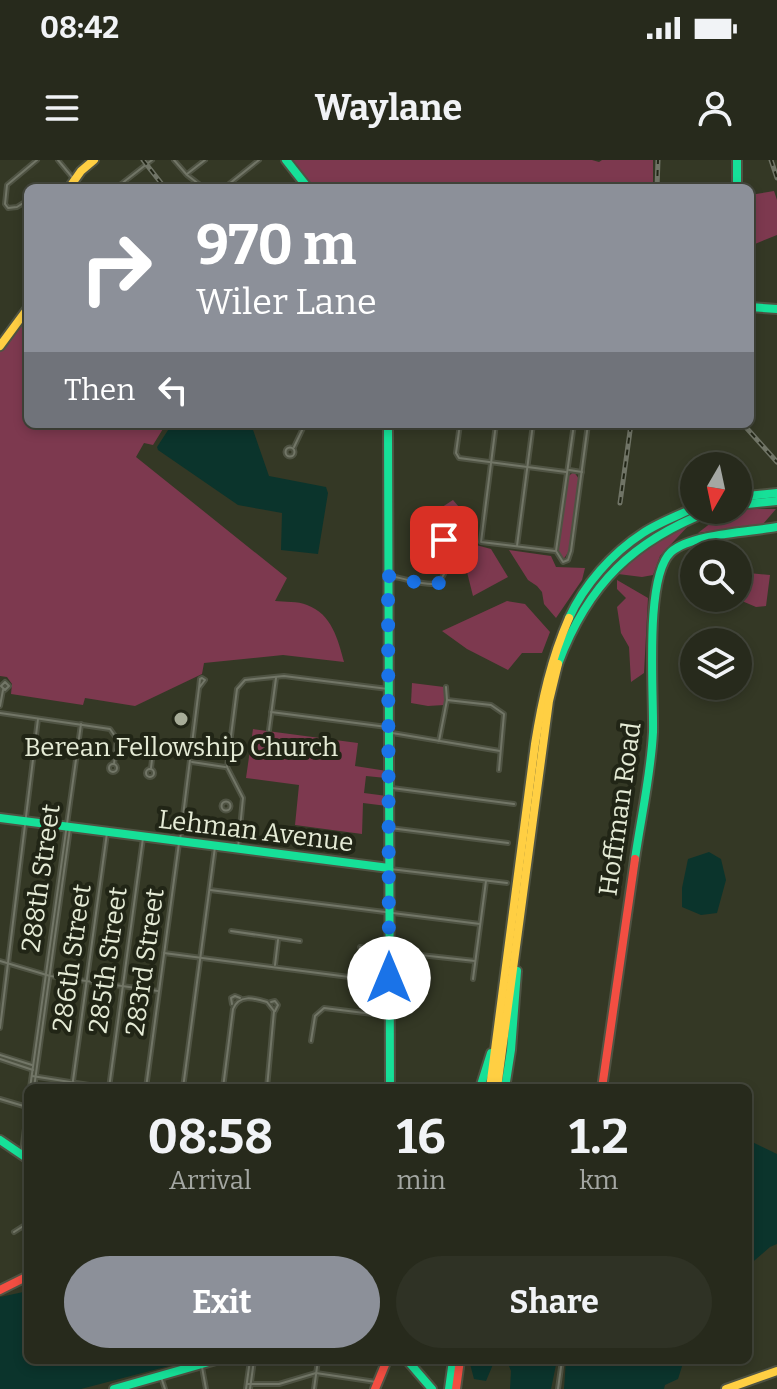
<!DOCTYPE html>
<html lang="en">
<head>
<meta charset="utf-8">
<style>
  :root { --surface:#272a1c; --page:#2f3225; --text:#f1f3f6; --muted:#a4a7a3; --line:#43463b; --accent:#8c9099 }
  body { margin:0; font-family:Bitter,serif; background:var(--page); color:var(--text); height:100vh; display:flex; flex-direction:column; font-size:30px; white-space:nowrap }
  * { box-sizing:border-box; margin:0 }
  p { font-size:26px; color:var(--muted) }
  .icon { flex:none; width:44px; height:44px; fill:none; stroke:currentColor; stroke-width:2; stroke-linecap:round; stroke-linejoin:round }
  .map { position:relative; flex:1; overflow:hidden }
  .sheet { position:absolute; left:24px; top:924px; width:728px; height:280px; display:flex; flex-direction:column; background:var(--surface); border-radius:12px; box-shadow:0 4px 12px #0003,0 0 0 2px var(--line) }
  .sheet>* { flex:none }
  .top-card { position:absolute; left:24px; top:24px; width:730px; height:244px; border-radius:12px; box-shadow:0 4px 12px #0003,0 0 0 2px var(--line); background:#8c9099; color:#fff; overflow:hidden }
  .needle { width:52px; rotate:189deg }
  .controls { position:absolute; left:680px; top:292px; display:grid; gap:16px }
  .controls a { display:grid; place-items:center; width:72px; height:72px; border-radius:50%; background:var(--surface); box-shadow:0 4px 12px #0003,0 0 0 2px var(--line); font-size:40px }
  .pin { position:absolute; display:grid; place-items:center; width:68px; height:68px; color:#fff; margin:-34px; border-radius:16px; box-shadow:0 4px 12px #0006 }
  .me { position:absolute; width:88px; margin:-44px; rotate:0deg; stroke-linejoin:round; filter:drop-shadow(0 0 6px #0008) }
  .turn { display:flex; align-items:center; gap:28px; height:168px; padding:0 40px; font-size:36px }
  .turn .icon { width:104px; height:104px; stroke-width:2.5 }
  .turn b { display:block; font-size:56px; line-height:68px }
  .then { display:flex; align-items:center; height:76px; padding:0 40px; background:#0003; gap:16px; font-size:30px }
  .eta { display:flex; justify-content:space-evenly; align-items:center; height:136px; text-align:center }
  .eta b { font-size:48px; font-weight:700; line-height:56px }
  .action { display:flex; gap:16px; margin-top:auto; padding:16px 40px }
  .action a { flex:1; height:92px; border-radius:48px; background:var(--accent); color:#fff; font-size:32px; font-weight:700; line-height:92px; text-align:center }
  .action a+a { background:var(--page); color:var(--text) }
  .status { display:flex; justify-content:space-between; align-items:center; height:56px; padding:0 40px; background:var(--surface); direction:ltr }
  .status svg { height:22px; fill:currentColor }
  header { display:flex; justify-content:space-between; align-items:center; height:104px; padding:0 40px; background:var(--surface); font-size:36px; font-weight:700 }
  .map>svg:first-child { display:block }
</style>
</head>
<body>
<div class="status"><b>08:42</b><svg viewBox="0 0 49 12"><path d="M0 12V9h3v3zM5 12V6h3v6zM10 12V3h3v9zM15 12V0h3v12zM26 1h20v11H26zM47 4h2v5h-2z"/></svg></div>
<header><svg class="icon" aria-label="menu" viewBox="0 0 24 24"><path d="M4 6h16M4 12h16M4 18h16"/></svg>Waylane<svg class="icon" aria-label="person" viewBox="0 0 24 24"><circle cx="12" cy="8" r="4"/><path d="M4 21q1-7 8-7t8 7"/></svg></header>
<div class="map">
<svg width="777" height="1229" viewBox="0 0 777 1229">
  <rect width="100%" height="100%" fill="#343825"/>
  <g fill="#7d394f">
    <path d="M289 0H592L599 2 602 0H653V28H308Z"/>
    <path d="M774 31 777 40V75L750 86V35Z"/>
    <path d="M28 153V264H166L153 285 144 283 136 297 287 418 275 441C284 442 298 441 307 445 332 454 338 480 344 502L283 495 204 503 202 514 135 546 85 538 83 545 11 534 12 524 7 517 0 516V191Z"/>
    <path d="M574 312 579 319 569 391 563 400 558 392V386L567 317Z"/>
    <path d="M453 340 477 368 476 385 491 389 508 417 473 436 466 408 465 381 432 377 419 368 436 351Z"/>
    <path d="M748 349H776L763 364 698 373 721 355Z"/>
    <path d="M690 364 660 396 653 415 642 417 618 414V410L658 379Z"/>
    <path d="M509 390 551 396 556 407 585 408 582 420 556 458 544 444 542 432 537 426 528 420Z"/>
    <path d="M738 412 770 415 766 446 756 447 735 438H738Z"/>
    <path d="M617 420 648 438 644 513 631 522 629 487 621 473 617 447 626 438 617 429Z"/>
    <path d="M507 441 525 444 550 472 542 493H522L508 510 467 489 442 471Z"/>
    <path d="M412 523 444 527V545L428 546 411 543Z"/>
    <path d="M253 569 358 583 355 606 387 611 386 618 366 616 364 633 387 636V646L363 643 362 674 295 665 299 625 246 618Z"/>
  </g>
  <g fill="#0b342c">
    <path d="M172 264H251L269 316 326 327 328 333 318 394 281 390 282 353 238 345 158 290 157 287Z"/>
    <path d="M709 692 721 699 726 720 717 753 701 755 682 747V728L688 699Z"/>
    <path d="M748 980 777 994V1084L770 1087 748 1106Z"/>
    <path d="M28 1131V1200H192L81 1229H0V1137Z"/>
    <path d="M469 1200H557L551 1229H510L511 1211 507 1201 494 1202 486 1221 474 1219Z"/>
    <path d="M566 1200H684L678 1219 665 1225 664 1229H564Z"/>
  </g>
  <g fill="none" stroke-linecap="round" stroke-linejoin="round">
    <defs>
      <g id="street">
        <path d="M58 0 72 17"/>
        <path d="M174 0 187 15 204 28"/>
        <path d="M187 14 205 0"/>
        <path d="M116 28 152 0"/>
        <path d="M224 28 259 0"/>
        <path d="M28 40 17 47 8 48 5 44 7 25 37 0"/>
        <path d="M460 264 456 293 459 298 566 312"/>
        <path d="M496 264 481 382 555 391"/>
        <path d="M574 264 556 391 563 402 568 400 571 391 588 264"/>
        <path d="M294 287 305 264"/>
        <circle cx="290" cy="292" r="4.5"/>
        <path d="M569 310 582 312"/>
        <path d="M517 386 533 264"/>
        <path d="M390 416C404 418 427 427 439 423L444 414V380"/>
        <path d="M5 522 9 526 5 530 1 526Z"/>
        <path d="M447 540 491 545 504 554 499 610"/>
        <path d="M0 546 3 530"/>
        <path d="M271 552 387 567"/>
        <path d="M0 553 110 569 117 579 114 604"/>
        <path d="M269 570 276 518"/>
        <path d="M392 573 500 591"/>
        <path d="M439 581 447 540 446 527"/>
        <path d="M117 585 190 594"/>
        <path d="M192 602 225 607"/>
        <circle cx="113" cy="608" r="4"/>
        <path d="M151 608 153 591"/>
        <circle cx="150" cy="613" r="4"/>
        <path d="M392 628 514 644"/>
        <circle cx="226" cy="646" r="4.5"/>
        <path d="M390 668 508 683"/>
        <path d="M180 680 199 528 205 520 202 518 200 519 199 528"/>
        <path d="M238 688 243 638 227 607 237 529 245 520 284 516 388 529"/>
        <path d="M390 709 507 723"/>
        <path d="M210 730 480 764"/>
        <path d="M231 771 300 781"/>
        <path d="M360 787 386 791"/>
        <path d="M393 792 475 801"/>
        <path d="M164 793 388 822"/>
        <path d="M0 801 50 816 158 831"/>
        <path d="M275 805 278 780"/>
        <path d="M473 819 486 721"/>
        <path d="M271 842 275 841 278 845 275 851"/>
        <path d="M232 844 231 838 235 836 240 838"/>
        <path d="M0 868 38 559"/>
        <path d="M311 881 315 856 324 848 389 856"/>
        <path d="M0 895 32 905"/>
        <path d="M0 899 33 910"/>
        <path d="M32 916 108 928"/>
        <path d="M267 925 285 928"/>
        <path d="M30 928 81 564"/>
        <path d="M34 928 70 668"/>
        <path d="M72 928 107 673"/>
        <path d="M109 928 143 678"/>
        <path d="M146 928 179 683"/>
        <path d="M183 928 215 687"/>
        <path d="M223 928 233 849C239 834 254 838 267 842L274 851 267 928"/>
        <path d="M0 939 27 947"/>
        <path d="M22 992 28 945"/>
        <path d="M25 996 28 973"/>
        <path d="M14 1072 28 1063"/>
        <path d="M202 1207 206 1229"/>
        <path d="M161 1217 165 1229"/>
        <path d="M247 1224H279L316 1213 376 1222"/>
        <path d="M246 1229 250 1200"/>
        <path d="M250 1229 254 1200"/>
        <path d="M314 1229 318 1200"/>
        <path d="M558 1229 562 1200"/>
      </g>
      <g id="fast">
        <path d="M286 0 308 28"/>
        <path d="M737 0V28"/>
        <path d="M750 147 777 149"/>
        <path d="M388 264 390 928"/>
        <path d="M738 337 777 333"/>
        <path d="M738 345 777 341"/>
        <path d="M569 458C584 425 612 393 643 373 658 363 677 356 694 348"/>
        <path d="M558 504C588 424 633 380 713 350"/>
        <path d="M0 658 389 708"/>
        <path d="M635 699C641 657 651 614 653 572 654 535 644 417 671 392 691 374 750 372 777 367"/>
        <path d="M480 928 491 893"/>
        <path d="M505 928 511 890 517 811"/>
        <path d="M0 980 28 999"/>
        <path d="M407 1200 432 1229"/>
        <path d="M114 1229 216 1200"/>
        <path d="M449 1229 453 1200"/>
      </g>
      <g id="slow">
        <path d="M69 28 81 11 94 0"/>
        <path d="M0 186 28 148"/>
        <path d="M490 928 535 584C542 540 551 499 569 458"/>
        <path d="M497 928 549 541 558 504"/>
        <path d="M726 1229 777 1211"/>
      </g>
      <g id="jam">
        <path d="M602 928 635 699"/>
        <path d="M0 1130 28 1116"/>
        <path d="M375 1229 387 1200"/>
        <path d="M456 1229 460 1200"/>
      </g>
    </defs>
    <use href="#street" stroke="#4f5343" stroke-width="6"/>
    <use href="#fast" stroke="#4f5343" stroke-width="12"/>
    <use href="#slow" stroke="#4f5343" stroke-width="12"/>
    <use href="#jam" stroke="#4f5343" stroke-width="12"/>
    <use href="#street" stroke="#727667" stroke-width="2"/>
    <use href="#fast" stroke="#16e098" stroke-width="8"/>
    <use href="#slow" stroke="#ffcf43" stroke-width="8"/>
    <use href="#jam" stroke="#f24e42" stroke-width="8"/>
    <defs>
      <g id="rail">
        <path d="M143 0 165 28"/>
        <path d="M771 0 777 18"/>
        <path d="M657 28 658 0"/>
        <path d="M743 264 777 302"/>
        <path d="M620 343 631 264"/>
      </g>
    </defs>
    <use href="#rail" stroke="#707466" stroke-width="5"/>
    <use href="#rail" stroke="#212516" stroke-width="2" stroke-dasharray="6" stroke-linecap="butt"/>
  </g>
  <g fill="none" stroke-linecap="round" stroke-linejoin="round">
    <path stroke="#1a73e8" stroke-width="14" stroke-dasharray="0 25.2" d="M389 818 388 416C402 418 427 427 439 423L444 414V380"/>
  </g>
  <circle fill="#a7ac98" stroke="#212516" stroke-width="3" cx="181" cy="559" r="8"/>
  <g text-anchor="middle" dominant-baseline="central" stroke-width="8" stroke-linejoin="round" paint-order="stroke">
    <g font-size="26" fill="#e5ebd6" stroke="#212516">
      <text x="181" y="587">Berean Fellowship Church</text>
    </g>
    <g font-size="26" fill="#e5ebd6" stroke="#212516">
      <text transform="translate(620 649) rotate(-82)">Hoffman Road</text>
      <text transform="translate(256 671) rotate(7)">Lehman Avenue</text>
      <text transform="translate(41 718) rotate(-82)">288th Street</text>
      <text transform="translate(72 798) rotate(-82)">286th Street</text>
      <text transform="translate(108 800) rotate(-82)">285th Street</text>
      <text transform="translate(145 802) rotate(-82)">283rd Street</text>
    </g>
  </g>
</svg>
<div class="controls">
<a><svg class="needle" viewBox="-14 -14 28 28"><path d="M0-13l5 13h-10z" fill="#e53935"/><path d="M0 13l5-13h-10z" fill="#a4a7a3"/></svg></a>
<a><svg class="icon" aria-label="search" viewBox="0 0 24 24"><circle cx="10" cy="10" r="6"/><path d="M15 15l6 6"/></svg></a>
<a><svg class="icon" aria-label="layers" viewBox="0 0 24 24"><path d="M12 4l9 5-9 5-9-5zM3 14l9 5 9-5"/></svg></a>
</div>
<div class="pin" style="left:444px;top:380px;background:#d93025"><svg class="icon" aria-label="arrive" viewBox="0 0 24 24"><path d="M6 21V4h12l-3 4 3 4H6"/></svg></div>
<svg class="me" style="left:389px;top:818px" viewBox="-20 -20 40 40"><circle r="19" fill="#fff"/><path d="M0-13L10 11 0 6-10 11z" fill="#1a73e8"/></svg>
<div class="top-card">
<div class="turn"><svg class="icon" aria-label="right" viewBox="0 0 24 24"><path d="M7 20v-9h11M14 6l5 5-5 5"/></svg><div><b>970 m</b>Wiler Lane</div></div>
<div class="then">Then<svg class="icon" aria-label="left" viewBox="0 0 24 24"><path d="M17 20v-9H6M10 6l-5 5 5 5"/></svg></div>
</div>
<section class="sheet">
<div class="eta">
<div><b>08:58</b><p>Arrival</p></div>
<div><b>16</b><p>min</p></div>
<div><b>1.2</b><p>km</p></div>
</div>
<div class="action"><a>Exit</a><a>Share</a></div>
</section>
</div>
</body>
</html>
